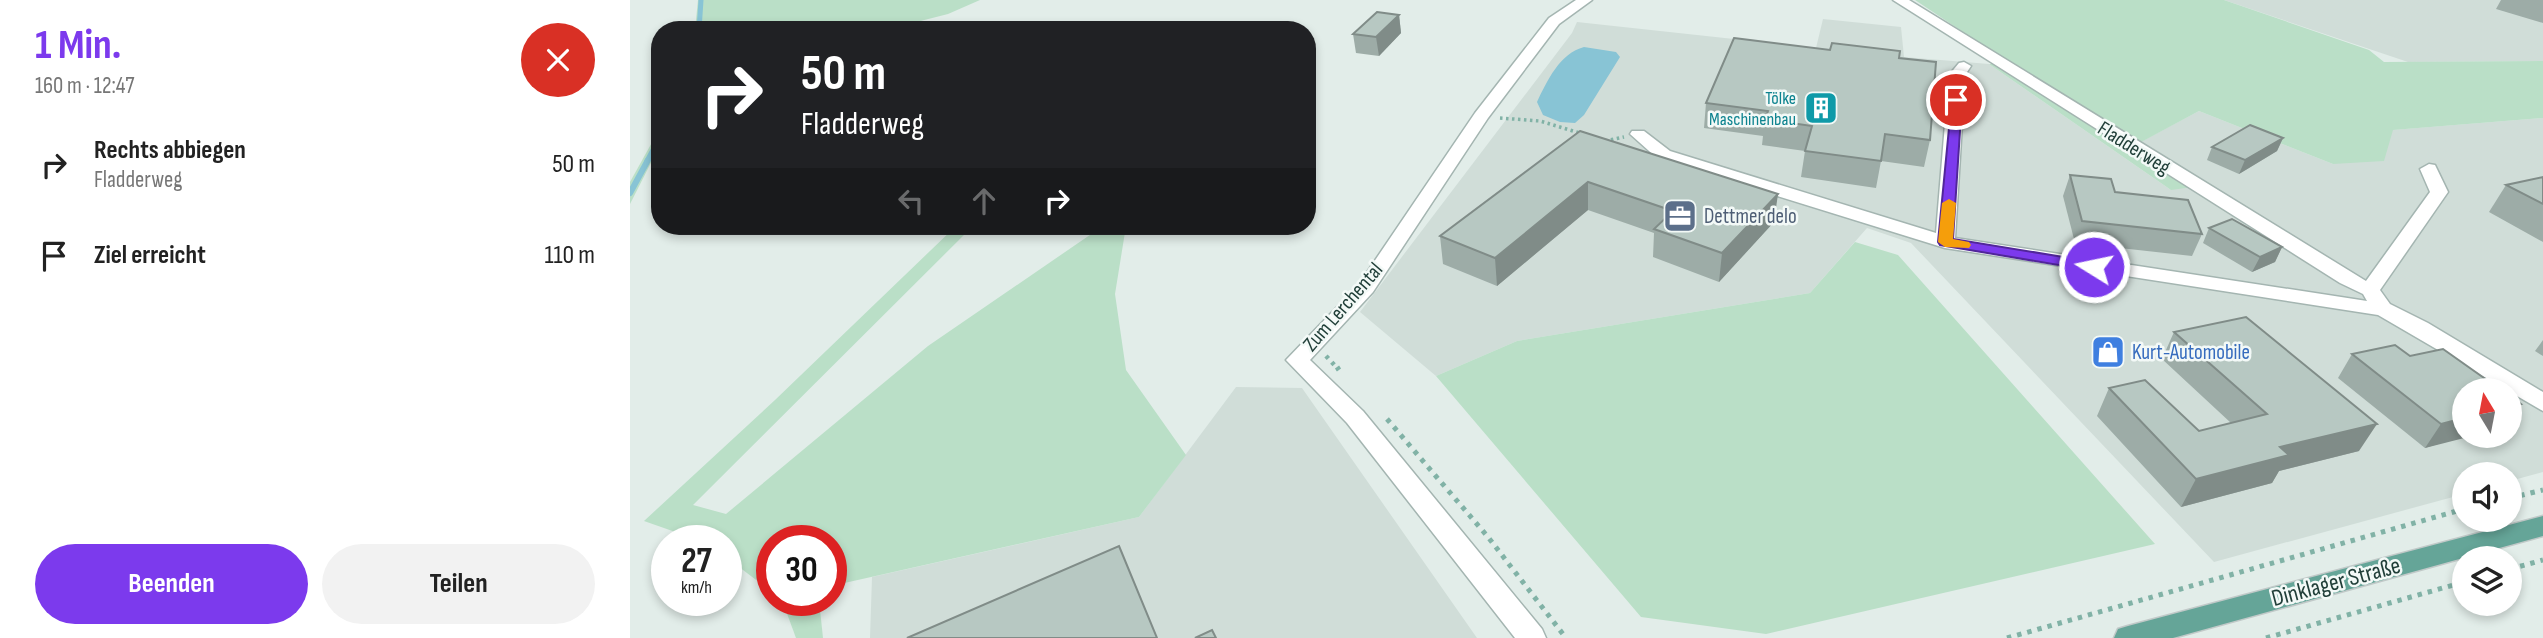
<!DOCTYPE html>
<html lang="de">
<head>
<meta charset="utf-8">
<style>
  :root { --surface:#fff; --page:#f2f2f2; --text:#222; --muted:#767676; --accent:#7c3aed }
  body { margin:0; font-family:"Sofia Sans Condensed",sans-serif; background:var(--page); color:var(--text); height:100vh; display:flex; flex-direction:column; font-size:26px; white-space:nowrap }
  * { box-sizing:border-box; margin:0 }
  p { font-size:23px; color:var(--muted) }
  .icon { flex:none; width:38px; height:38px; fill:none; stroke:currentColor; stroke-width:2; stroke-linecap:round; stroke-linejoin:round }
  .map { position:relative; flex:1; overflow:hidden }
  .panel { display:flex; flex-direction:column; background:var(--surface); width:630px }
  .panel>* { flex:none }
  .hud { position:absolute; left:21px; top:21px; width:665px; height:214px; border-radius:28px; box-shadow:0 4px 10px #0003; background:#202124; color:#fff; overflow:hidden }
  .needle { width:46px; rotate:350deg }
  .controls { position:absolute; left:1822px; top:378px; display:grid; gap:14px }
  .controls a { display:grid; place-items:center; width:70px; height:70px; border-radius:50%; background:var(--surface); box-shadow:0 4px 10px #0003; font-size:35px }
  .speed { position:absolute; left:21px; top:525px; display:flex; gap:14px; font-size:35px; font-weight:700; text-align:center }
  .speed>* { display:grid; place-content:center; width:91px; height:91px; border-radius:50%; background:var(--surface); box-shadow:0 4px 10px #0003; line-height:1 }
  .speed small { font-size:18px; font-weight:400 }
  .speed .limit { border:10px solid #d22; background:#fff; color:#111 }
  .pin { position:absolute; display:grid; place-items:center; width:60px; height:60px; color:#fff; margin:-30px; border:4px solid #fff; border-radius:50%; box-shadow:0 2px 7px #0007 }
  .me { position:absolute; width:77px; margin:-38px; rotate:280deg; stroke-linejoin:round; filter:drop-shadow(0 0 5px #0008) }
  .turn { display:flex; align-items:center; gap:24px; height:147px; padding:0 35px; font-size:32px }
  .turn .icon { width:91px; height:91px; stroke-width:2.5 }
  .turn b { display:block; font-size:49px; line-height:60px }
  .lanes { display:flex; align-items:center; height:66px; padding:0 35px; background:#0003; justify-content:center; gap:35px; direction:ltr }
  .lanes .off { opacity:.35 }
  .round { display:grid; place-items:center; flex:none; width:74px; height:74px; border-radius:37px; background:var(--page) }
  .head { display:flex; align-items:center; justify-content:space-between; height:119px; padding:0 35px }
  h1 { font-size:42px; font-weight:700; line-height:52px; color:var(--accent) }
  .cta { display:flex; gap:14px; margin-top:auto; padding:14px 35px }
  .cta a { flex:1; height:80px; border-radius:42px; background:var(--accent); color:#fff; font-size:28px; font-weight:700; line-height:80px; text-align:center }
  .cta a+a { background:var(--page); color:var(--text) }
  ul { padding:0; list-style:none }
  li { display:flex; align-items:center; gap:21px; height:91px; padding:0 35px }
  li div { flex:1 }
  li b { display:block; font-size:26px }
  li em { font-style:normal }
  main { display:flex; flex:1; min-height:0 }
  .map>svg:first-child { display:block }
</style>
</head>
<body>
<main>
<section class="panel">
<div class="head"><div><h1>1 Min.</h1><p>160 m · 12:47</p></div><a class="round" style="background:#d93025;color:#fff"><svg class="icon" aria-label="close" viewBox="0 0 24 24"><path d="M6 6l12 12M18 6L6 18"/></svg></a></div>
<ul>
<li><svg class="icon" aria-label="right" viewBox="0 0 24 24"><path d="M7 20v-9h11M14 6l5 5-5 5"/></svg><div><b>Rechts abbiegen</b><p>Fladderweg</p></div><em>50 m</em></li>
<li><svg class="icon" aria-label="arrive" viewBox="0 0 24 24"><path d="M6 21V4h12l-3 4 3 4H6"/></svg><div><b>Ziel erreicht</b></div><em>110 m</em></li>
</ul>
<div class="cta"><a>Beenden</a><a>Teilen</a></div>
</section>
<div class="map">
<svg width="1913" height="638" viewBox="0 0 1913 638">
  <rect width="100%" height="100%" fill="#e2ede9"/>
  <g fill="#d0ddd8" fill-rule="evenodd">
    <path d="M1594 0H1913V61L1778 62Z"/>
    <path d="M1193 19 1271 27 1274 57 1359 64 1541 190 1499 148 1569 111 1703 164 1762 130 1913 118V472L1880 481V474H1834V494L1584 562 1281 243 1237 228 1180 293 887 341 806 376 730 312 942 33 947 22 1186 48ZM1834 390H1880V436H1834Z"/>
    <path d="M606 387 672 388 847 638H240L242 577 509 517Z"/>
  </g>
  <g fill="#badfc7">
    <path d="M68 0H350L318 14 255 30H65Z"/>
    <path d="M1285 0H1594L1739 50 1754 62 1913 61V118L1763 130 1754 161 1703 164 1569 111 1500 148 1563 187 1541 190 1359 64H1381Z"/>
    <path d="M30 128V145L0 204V182Z"/>
    <path d="M326 226H343L63 505 96 514 298 346 473 226H496L485 294 496 370 556 455 509 517 201 586V541H142V592L96 557V541H71L14 521 145 400Z"/>
    <path d="M1225 242 1268 255 1525 544 1136 634 1011 617 806 376 887 341 1180 293Z"/>
    <path d="M152 600H189L193 638H166Z"/>
  </g>
  <path fill="#88c4d5" d="M954 47 986 52 990 57 954 115 945 123 930 122 913 115 907 102C917 81 930 53 954 47Z"/>
  <g fill="none" stroke-linecap="round" stroke-linejoin="round">
    <g stroke="#88c4d5" stroke-width="5">
      <path d="M69 30 71 0"/>
      <path d="M17 161 30 137"/>
    </g>
    <path stroke="#88c4d5" stroke-width="6" d="M0 193 18 160"/>
    <defs>
      <g id="minor">
        <path d="M946 0H962L929 24 858 118 743 292 680 360 733 411 912 629 916 638H885L717 423 656 360 729 284 845 113 919 18Z"/>
        <path d="M1263 0H1279L1736 281 1800 192 1790 169 1799 164 1805 165 1818 192 1750 290 1760 304 1798 323 1913 392V411L1748 315 1315 248 1028 159 1000 134 1002 131H1014L1040 151 1306 233 1319 75 1329 63 1334 62 1341 66 1335 75 1325 238 1737 301 1733 294 1710 283Z"/>
      </g>
      <path id="major" d="M1913 516V536L1543 638H1484L1488 629 1498 626Z"/>
    </defs>
    <use href="#minor" stroke="#a4b5b1" stroke-width="3"/>
    <use href="#major" stroke="#c1c9c8" stroke-width="3"/>
    <g stroke="#81b2a6" stroke-width="3.5" stroke-dasharray="2.5 3.5" stroke-linecap="butt">
      <path d="M870 118 910 121 953 134"/>
      <path d="M975 141 994 137"/>
    </g>
    <path stroke="#81b2a6" stroke-width="4.5" stroke-dasharray="3.5 5" stroke-linecap="butt" d="M696 356 708 369"/>
    <g stroke="#81b2a6" stroke-width="5" stroke-dasharray="4.5 6" stroke-linecap="butt">
      <path d="M707 367 709 370"/>
      <path d="M757 419 858 537 936 638"/>
      <path d="M1880 498 1913 490"/>
      <path d="M1880 569 1913 560"/>
      <path d="M1377 638 1834 509"/>
      <path d="M1636 638 1834 582"/>
    </g>
    <use href="#minor" fill="#fff" fill-rule="evenodd"/>
    <use href="#major" fill="#65a598" fill-rule="evenodd"/>
  </g>
  <g fill="#9daca7">
    <path d="M1871 0H1913V23L1866 9Z"/>
    <path d="M769 15 771 33 749 56 726 53 723 34Z"/>
    <path d="M1269 58 1300 140 1294 167 1251 161 1246 188 1171 177 1175 151 1132 145 1133 136 1074 128 1076 103Z"/>
    <path d="M950 131 1144 222 1089 282 1023 257 1024 233 958 210 867 286 813 264 810 236Z"/>
    <path d="M1653 138 1647 151 1609 174 1577 160 1582 147Z"/>
    <path d="M1440 175 1485 192 1572 234 1562 256 1445 243 1433 196Z"/>
    <path d="M1913 177V242L1859 212 1876 185Z"/>
    <path d="M1579 228 1652 247 1645 262 1622 272 1573 243Z"/>
    <path d="M1544 332 1729 451 1649 471 1642 483 1551 507 1467 416 1479 388 1569 431 1601 423 1532 359Z"/>
    <path d="M1913 340V356L1905 351Z"/>
    <path d="M1722 354 1834 436 1795 448 1708 378Z"/>
  </g>
  <g fill="#808c88">
    <path d="M769 15 771 33 749 56 746 37Z"/>
    <path d="M1653 138 1647 151 1609 174 1615 160Z"/>
    <path d="M958 182V210L867 286 865 258Z"/>
    <path d="M1148 194 1144 222 1089 282 1092 253Z"/>
    <path d="M1652 247 1645 262 1622 272 1630 257Z"/>
    <path d="M1891 404 1880 419V407Z"/>
    <path d="M1834 418V436H1842L1795 448 1811 424Z"/>
    <path d="M1747 424 1729 451 1649 471 1642 483 1551 507 1566 479 1650 447Z"/>
  </g>
  <g fill="#b7c8c2" stroke="#808c88" stroke-width="2">
    <path d="M747 12 769 15 746 37 723 34Z"/>
    <path d="M1104 38 1200 50 1202 43 1270 51 1269 58 1306 62 1300 140 1255 134 1251 161 1175 151 1182 126 1135 119 1138 111 1076 103Z"/>
    <path d="M1620 125 1653 138 1615 160 1582 147Z"/>
    <path d="M950 131 1148 194 1092 253 1024 229 1043 211 958 182 865 258 810 236Z"/>
    <path d="M1440 175 1481 179 1485 192 1558 200 1572 234 1452 221Z"/>
    <path d="M1913 177V204L1876 185Z"/>
    <path d="M1602 219 1652 247 1630 257 1579 228Z"/>
    <path d="M1616 317 1747 424 1650 447 1659 455 1566 479 1479 388 1515 380 1569 431 1637 414 1544 332Z"/>
    <path d="M1765 345 1780 356 1813 349 1871 390H1834V418L1811 424 1722 354Z"/>
    <path d="M1880 396 1891 404 1880 407Z"/>
    <path d="M489 546 527 638H277Z"/>
    <path d="M582 630 586 638H565Z"/>
  </g>
  <path fill="#7c3aed" stroke="#51269a" stroke-width="2" d="M1322 97 1332 100 1323 239 1464 262 1469 264 1471 267 1469 270 1464 271 1310 245 1308 242Z"/>
  <path fill="#f59e0b" d="M1319 199 1326 203 1323 239 1339 242 1341 245 1339 248 1315 247 1308 242 1312 203Z"/>
  <defs>
    <symbol id="building-square" viewBox="-11 -11 22 22"><rect x="-9" y="-9" width="18" height="18" rx="4" fill="#0f9aa8" stroke="#f3f9f7"/><path d="M-4-6H4V6H1V3H-1V6H-4ZM-2.5-4.3h1.7v1.8h-1.7ZM.8-4.3h1.7v1.8H.8ZM-2.5-1h1.7V.8h-1.7ZM.8-1h1.7V.8H.8Z" fill="#fff"/></symbol>
    <symbol id="office-square" viewBox="-11 -11 22 22"><rect x="-9" y="-9" width="18" height="18" rx="4" fill="#5c6f8a" stroke="#f3f9f7"/><path d="M-6-3h4V-5.5h4V-3h4V5H-6ZM-1-4.5V-3h2v-1.5ZM-6 0V1H6V0Z" fill="#fff"/></symbol>
    <symbol id="shop-square" viewBox="-11 -11 22 22"><rect x="-9" y="-9" width="18" height="18" rx="4" fill="#3f7fe0" stroke="#f3f9f7"/><path d="M-5-2.5h2.3a2.7 3.5 0 0 1 5.4 0H5L5.5 6h-11ZM-1.5-2.5h3a1.5 2.3 0 0 0-3 0Z" fill="#fff"/></symbol>
  </defs>
  <g fill-rule="evenodd">
    <use href="#building-square" x="1172" y="89" width="38" height="38"/>
    <use href="#office-square" x="1031" y="197" width="38" height="38"/>
    <use href="#shop-square" x="1459" y="333" width="38" height="38"/>
  </g>
  <g text-anchor="middle" dominant-baseline="central" stroke-width="5" stroke-linejoin="round" paint-order="stroke">
    <g font-size="18" fill="#0d838f" stroke="#f3f9f7" text-anchor="end">
      <text x="1166" y="98">Tölke<tspan x="1166" dy="21">Maschinenbau</tspan></text>
    </g>
    <g font-size="21" fill="#213f39" stroke="#f3f9f7">
      <text transform="translate(1504 148) rotate(32)">Fladderweg</text>
      <text transform="translate(713 307) rotate(-49)">Zum Lerchental</text>
    </g>
    <g font-size="21" fill="#4e5e75" stroke="#f3f9f7" text-anchor="start">
      <text x="1074" y="216">Dettmer delo</text>
    </g>
    <g font-size="21" fill="#366cbe" stroke="#f3f9f7" text-anchor="start">
      <text x="1502" y="352">Kurt-Automobile</text>
    </g>
    <g font-size="24" fill="#213f39" stroke="#f3f9f7">
      <text transform="translate(1706 582) rotate(-15)">Dinklager Straße</text>
    </g>
  </g>
</svg>
<div class="controls">
<a><svg class="needle" viewBox="-14 -14 28 28"><path d="M0-13l5 13h-10z" fill="#e53935"/><path d="M0 13l5-13h-10z" fill="#767676"/></svg></a>
<a><svg class="icon" aria-label="sound" viewBox="0 0 24 24"><path d="M4 9h4l5-4v14l-5-4H4zM17 9q2 3 0 6"/></svg></a>
<a><svg class="icon" aria-label="layers" viewBox="0 0 24 24"><path d="M12 4l9 5-9 5-9-5zM3 14l9 5 9-5"/></svg></a>
</div>
<div class="speed"><div>27<small>km/h</small></div><div class="limit">30</div></div>
<div class="pin" style="left:1326px;top:100px;background:#d93025"><svg class="icon" aria-label="arrive" viewBox="0 0 24 24"><path d="M6 21V4h12l-3 4 3 4H6"/></svg></div>
<svg class="me" style="left:1464px;top:267px" viewBox="-20 -20 40 40"><circle r="17" fill="#7c3aed" stroke="#fff" stroke-width="3"/><path d="M0-11L8 9 0 5-8 9z" fill="#fff"/></svg>
<div class="hud">
<div class="turn"><svg class="icon" aria-label="right" viewBox="0 0 24 24"><path d="M7 20v-9h11M14 6l5 5-5 5"/></svg><div><b>50 m</b>Fladderweg</div></div>
<div class="lanes"><svg class="icon off" aria-label="left" viewBox="0 0 24 24"><path d="M17 20v-9H6M10 6l-5 5 5 5"/></svg><svg class="icon off" aria-label="ahead" viewBox="0 0 24 24"><path d="M12 20V5M6 11l6-6 6 6"/></svg><svg class="icon" aria-label="right" viewBox="0 0 24 24"><path d="M7 20v-9h11M14 6l5 5-5 5"/></svg></div>
</div>
</div>
</main>
</body>
</html>
